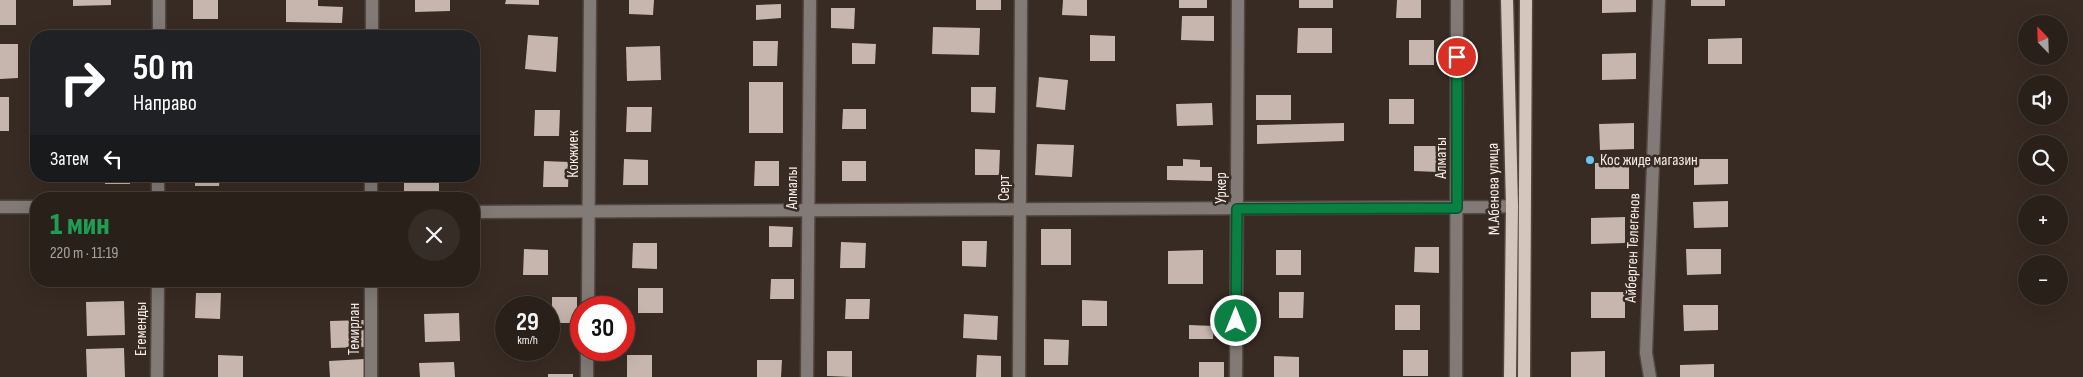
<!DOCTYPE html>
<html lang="ru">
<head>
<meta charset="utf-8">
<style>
  :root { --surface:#2a201a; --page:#362d27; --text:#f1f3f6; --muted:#a5a3a2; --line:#463e39 }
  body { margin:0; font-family:"Sofia Sans Condensed",sans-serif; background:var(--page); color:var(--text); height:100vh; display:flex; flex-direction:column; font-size:19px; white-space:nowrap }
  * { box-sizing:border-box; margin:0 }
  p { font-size:16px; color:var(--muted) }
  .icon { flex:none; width:28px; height:28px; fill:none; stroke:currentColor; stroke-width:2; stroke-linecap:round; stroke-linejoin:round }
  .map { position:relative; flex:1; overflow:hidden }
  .panel { position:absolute; left:30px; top:192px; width:450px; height:95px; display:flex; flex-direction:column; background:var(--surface); border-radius:20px; box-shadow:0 5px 20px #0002,0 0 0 1px var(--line) }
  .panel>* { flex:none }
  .guide { position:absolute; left:30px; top:30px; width:450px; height:152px; border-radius:20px; box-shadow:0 5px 20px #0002,0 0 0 1px var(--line); background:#202124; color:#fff; overflow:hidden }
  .needle { width:32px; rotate:337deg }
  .fabs { position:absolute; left:2018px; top:15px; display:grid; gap:10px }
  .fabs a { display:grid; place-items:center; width:50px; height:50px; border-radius:50%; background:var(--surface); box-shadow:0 5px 20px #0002,0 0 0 1px var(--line); font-size:25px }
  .speed { position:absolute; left:495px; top:296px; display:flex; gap:10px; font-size:25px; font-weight:700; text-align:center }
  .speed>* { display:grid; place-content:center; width:65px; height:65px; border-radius:50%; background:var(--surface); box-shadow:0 5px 20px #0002,0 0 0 1px var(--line); line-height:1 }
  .speed small { font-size:12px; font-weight:400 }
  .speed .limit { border:8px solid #d22; background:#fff; color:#111 }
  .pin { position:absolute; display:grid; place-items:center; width:42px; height:42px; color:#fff; margin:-21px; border:2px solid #fff; border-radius:50%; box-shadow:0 1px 5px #0007 }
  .me { position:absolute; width:55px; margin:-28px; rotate:0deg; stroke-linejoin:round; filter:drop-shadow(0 0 4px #0008) }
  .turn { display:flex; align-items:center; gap:18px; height:105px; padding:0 20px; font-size:22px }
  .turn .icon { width:65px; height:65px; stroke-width:2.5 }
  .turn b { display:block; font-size:35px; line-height:42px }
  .then { display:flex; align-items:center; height:48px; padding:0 20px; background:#0003; gap:10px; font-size:19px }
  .round { display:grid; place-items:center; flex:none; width:52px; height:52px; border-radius:26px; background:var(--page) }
  .overview { display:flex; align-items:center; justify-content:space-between; height:85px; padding:0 20px }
  h1 { font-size:30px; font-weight:800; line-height:38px; color:#1e9e55 }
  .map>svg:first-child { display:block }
</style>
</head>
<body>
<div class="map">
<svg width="2083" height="377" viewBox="0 0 2083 377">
  <rect width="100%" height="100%" fill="#382b23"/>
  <g fill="#c7b6ad">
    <rect x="0" y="0" width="16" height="25"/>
    <path d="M73 0H111V5L73 6Z"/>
    <rect x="193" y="0" width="25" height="19"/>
    <path d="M286 0H318V6L343 7 342 23 286 22Z"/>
    <path d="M415 0H450V11L415 12Z"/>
    <path d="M506 0H539V5L505 4Z"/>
    <path d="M629 0H654L653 15 629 14Z"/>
    <rect x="976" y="0" width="25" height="10"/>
    <path d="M1063 0H1087V16L1062 15Z"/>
    <rect x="1179" y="0" width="28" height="8"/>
    <rect x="1299" y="0" width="34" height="8"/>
    <path d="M1397 0H1421V18H1396Z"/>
    <path d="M1602 0H1636V12L1602 13Z"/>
    <rect x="1691" y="0" width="34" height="6"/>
    <path d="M781 4V18L756 20V5Z"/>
    <path d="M831 8H855L854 29 831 28Z"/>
    <path d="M1182 16H1214V41L1181 40Z"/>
    <path d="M933 27 980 28 979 55 932 54Z"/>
    <path d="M1298 28H1332V53H1297Z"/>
    <rect x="317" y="32" width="25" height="4"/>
    <path d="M528 35 558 37 556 72 525 69Z"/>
    <path d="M1090 35 1115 36V61H1090Z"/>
    <path d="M1742 38V64H1708V39Z"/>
    <rect x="1409" y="40" width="25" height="25"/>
    <path d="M753 41H778L777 66H753Z"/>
    <path d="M852 43 876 44 875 64H852Z"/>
    <path d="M0 44H18V78L0 79Z"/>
    <path d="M660 46 661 80 627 81 626 47Z"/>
    <path d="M1636 53V79L1602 80V54Z"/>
    <path d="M1039 77 1068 80 1065 110 1036 107Z"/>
    <rect x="749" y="82" width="34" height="51"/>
    <path d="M971 87H996L995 113 971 112Z"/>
    <rect x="1256" y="95" width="35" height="25"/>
    <rect x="0" y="97" width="9" height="34"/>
    <rect x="1389" y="99" width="25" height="25"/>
    <path d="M1212 103 1213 125 1177 126 1176 104Z"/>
    <path d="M627 107H652L651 132H626Z"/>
    <path d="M843 109H866V129H842Z"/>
    <path d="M535 110H560L559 136H534Z"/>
    <path d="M1344 123V141L1257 144V125Z"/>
    <path d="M1634 123V149L1600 150 1599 124Z"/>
    <path d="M1037 144 1074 145 1072 177 1035 175Z"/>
    <path d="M1414 146H1439L1438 172 1414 171Z"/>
    <path d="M975 149 1000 150 999 175H975Z"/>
    <path d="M624 159 648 160V185H623Z"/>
    <path d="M1183 159 1200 160V167H1212V181L1167 180V166H1183Z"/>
    <path d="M1694 159H1728V184L1694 185Z"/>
    <path d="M544 161 569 162 568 187H543Z"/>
    <path d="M755 161H779V186H754Z"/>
    <rect x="842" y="161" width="24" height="20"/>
    <rect x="1595" y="163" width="34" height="26"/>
    <rect x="105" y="176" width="25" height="8"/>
    <path d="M195 176H220L219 186H195Z"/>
    <path d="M404 176H439V193L404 194Z"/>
    <path d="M1728 201V227L1694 228 1693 202Z"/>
    <path d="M1625 217V243L1591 244V218Z"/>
    <path d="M769 226 793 227 792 247H769Z"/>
    <rect x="1041" y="229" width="30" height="36"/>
    <path d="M962 241H987L986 267 962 266Z"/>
    <path d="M841 242 866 243 865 268H840Z"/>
    <path d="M633 243H657V269L632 268Z"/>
    <path d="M1415 247H1439V273L1414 272Z"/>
    <path d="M524 249 548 250V275H523Z"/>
    <path d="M1686 249H1721V274L1687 275Z"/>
    <path d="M1203 250V284H1168V251Z"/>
    <rect x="1276" y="250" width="25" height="25"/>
    <path d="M771 279H794V299H770Z"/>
    <path d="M414 281H448V284L414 285Z"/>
    <rect x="638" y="288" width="25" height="25"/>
    <path d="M1279 292H1304L1303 318H1279Z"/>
    <rect x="1591" y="292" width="34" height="26"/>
    <path d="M196 293H221L220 319 195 318Z"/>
    <rect x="552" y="297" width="25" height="26"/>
    <path d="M846 299H870L869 319H845Z"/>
    <path d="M1082 300 1107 301V326H1082Z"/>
    <path d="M124 301 125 335 87 336 86 302Z"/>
    <rect x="1395" y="305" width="25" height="25"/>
    <path d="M1683 305H1718V330L1684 331Z"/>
    <path d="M459 313 460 341 425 342 424 314Z"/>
    <path d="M964 314 998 316 997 340 963 338Z"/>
    <path d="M365 320 366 347 331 348 330 321Z"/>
    <path d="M1189 325 1214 326 1213 339H1189Z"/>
    <path d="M1044 339 1069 340 1068 365H1044Z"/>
    <path d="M124 348 125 377H87L86 349Z"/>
    <rect x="1403" y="350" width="25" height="26"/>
    <path d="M827 351H852V377L827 376Z"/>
    <path d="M1605 351V377H1571V352Z"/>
    <path d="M218 355 243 356V377H218Z"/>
    <rect x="627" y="355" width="25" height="22"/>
    <path d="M977 355 1001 356V377H976Z"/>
    <path d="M1274 356 1299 357V377H1274Z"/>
    <path d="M364 359 365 377H330L329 361Z"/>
    <path d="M757 360H782L781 377H757Z"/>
    <path d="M454 362 455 377H420L419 363Z"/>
    <rect x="1199" y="362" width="25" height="15"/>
    <path d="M1714 364V377H1680V365Z"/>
    <rect x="548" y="374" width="25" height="3"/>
  </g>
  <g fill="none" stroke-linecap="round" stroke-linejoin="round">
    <defs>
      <g id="minor">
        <path d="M159 36V0"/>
        <path d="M372 36V0"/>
        <path d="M158 199V176"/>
        <path d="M371 199V176"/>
        <path d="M0 207H36"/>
        <path d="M474 212 1490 207 1512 206"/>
        <path d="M588 308 590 0"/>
        <path d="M157 377 158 281"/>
        <path d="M371 377V281"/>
        <path d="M587 377V350"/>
        <path d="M807 377 810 0"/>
        <path d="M1019 377 1021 0"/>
        <path d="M1236 377 1238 0"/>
        <path d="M1456 377 1457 0"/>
        <path d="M1650 377 1646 353 1659 0"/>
      </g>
      <g id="major">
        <path d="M1507 0 1512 206 1510 377"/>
        <path d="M1524 377 1526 0"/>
      </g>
    </defs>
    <use href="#minor" stroke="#53463f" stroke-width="15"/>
    <use href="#major" stroke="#53463f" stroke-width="15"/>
    <use href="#minor" stroke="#817a76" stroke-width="12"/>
    <use href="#major" stroke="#d4c6bd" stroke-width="12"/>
  </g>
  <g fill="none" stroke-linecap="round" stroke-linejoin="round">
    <defs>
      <path id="route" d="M1236 321 1237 209 1457 208V57"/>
    </defs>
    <use href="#route" stroke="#07532c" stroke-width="12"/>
    <use href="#route" stroke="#0b8043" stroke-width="9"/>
  </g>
  <circle fill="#68c4f0" stroke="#382b23" stroke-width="2" cx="1590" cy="160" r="5"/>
  <g text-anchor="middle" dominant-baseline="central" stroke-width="5" stroke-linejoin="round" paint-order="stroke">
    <g font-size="16" fill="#f6ede8" stroke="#382b23">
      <text transform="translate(573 154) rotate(-90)">Кокжиек</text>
      <text transform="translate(1441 158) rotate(-90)">Алматы</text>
      <text transform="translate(792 188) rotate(-90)">Алмалы</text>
      <text transform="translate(1004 188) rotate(-90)">Серт</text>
      <text transform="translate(1221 188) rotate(-90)">Уркер</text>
      <text transform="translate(1494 189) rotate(-91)">М.Абенова улица</text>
      <text transform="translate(1633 248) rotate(-88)">Айберген Телегенов</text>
      <text transform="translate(141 329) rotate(-90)">Егеменды</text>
      <text transform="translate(354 329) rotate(-90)">Темирлан</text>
    </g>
    <g font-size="16" fill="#f6ede8" stroke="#382b23" text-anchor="start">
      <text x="1600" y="160">Кос жиде магазин</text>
    </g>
  </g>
</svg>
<div class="fabs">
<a><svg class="needle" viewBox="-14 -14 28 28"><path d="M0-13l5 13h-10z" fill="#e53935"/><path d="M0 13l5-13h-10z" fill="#a5a3a2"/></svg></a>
<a><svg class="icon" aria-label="sound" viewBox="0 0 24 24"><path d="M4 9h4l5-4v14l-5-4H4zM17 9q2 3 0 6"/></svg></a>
<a><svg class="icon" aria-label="search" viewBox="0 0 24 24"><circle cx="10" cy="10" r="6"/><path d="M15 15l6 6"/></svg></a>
<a>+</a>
<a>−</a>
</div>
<div class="speed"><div>29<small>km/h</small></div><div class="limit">30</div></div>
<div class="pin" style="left:1457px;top:57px;background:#d93025"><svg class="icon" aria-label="arrive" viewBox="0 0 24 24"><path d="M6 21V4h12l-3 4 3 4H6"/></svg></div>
<svg class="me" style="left:1236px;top:321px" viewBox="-20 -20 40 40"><circle r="17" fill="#0b8043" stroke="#fff" stroke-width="3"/><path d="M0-11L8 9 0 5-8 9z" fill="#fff"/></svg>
<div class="guide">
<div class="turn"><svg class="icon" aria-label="right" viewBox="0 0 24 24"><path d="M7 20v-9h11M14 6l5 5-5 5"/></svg><div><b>50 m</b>Направо</div></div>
<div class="then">Затем<svg class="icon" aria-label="left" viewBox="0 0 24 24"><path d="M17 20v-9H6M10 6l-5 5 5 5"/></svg></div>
</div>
<section class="panel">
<div class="overview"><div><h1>1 мин</h1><p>220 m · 11:19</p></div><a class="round"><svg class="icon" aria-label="close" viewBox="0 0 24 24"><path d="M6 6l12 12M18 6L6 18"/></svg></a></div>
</section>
</div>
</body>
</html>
